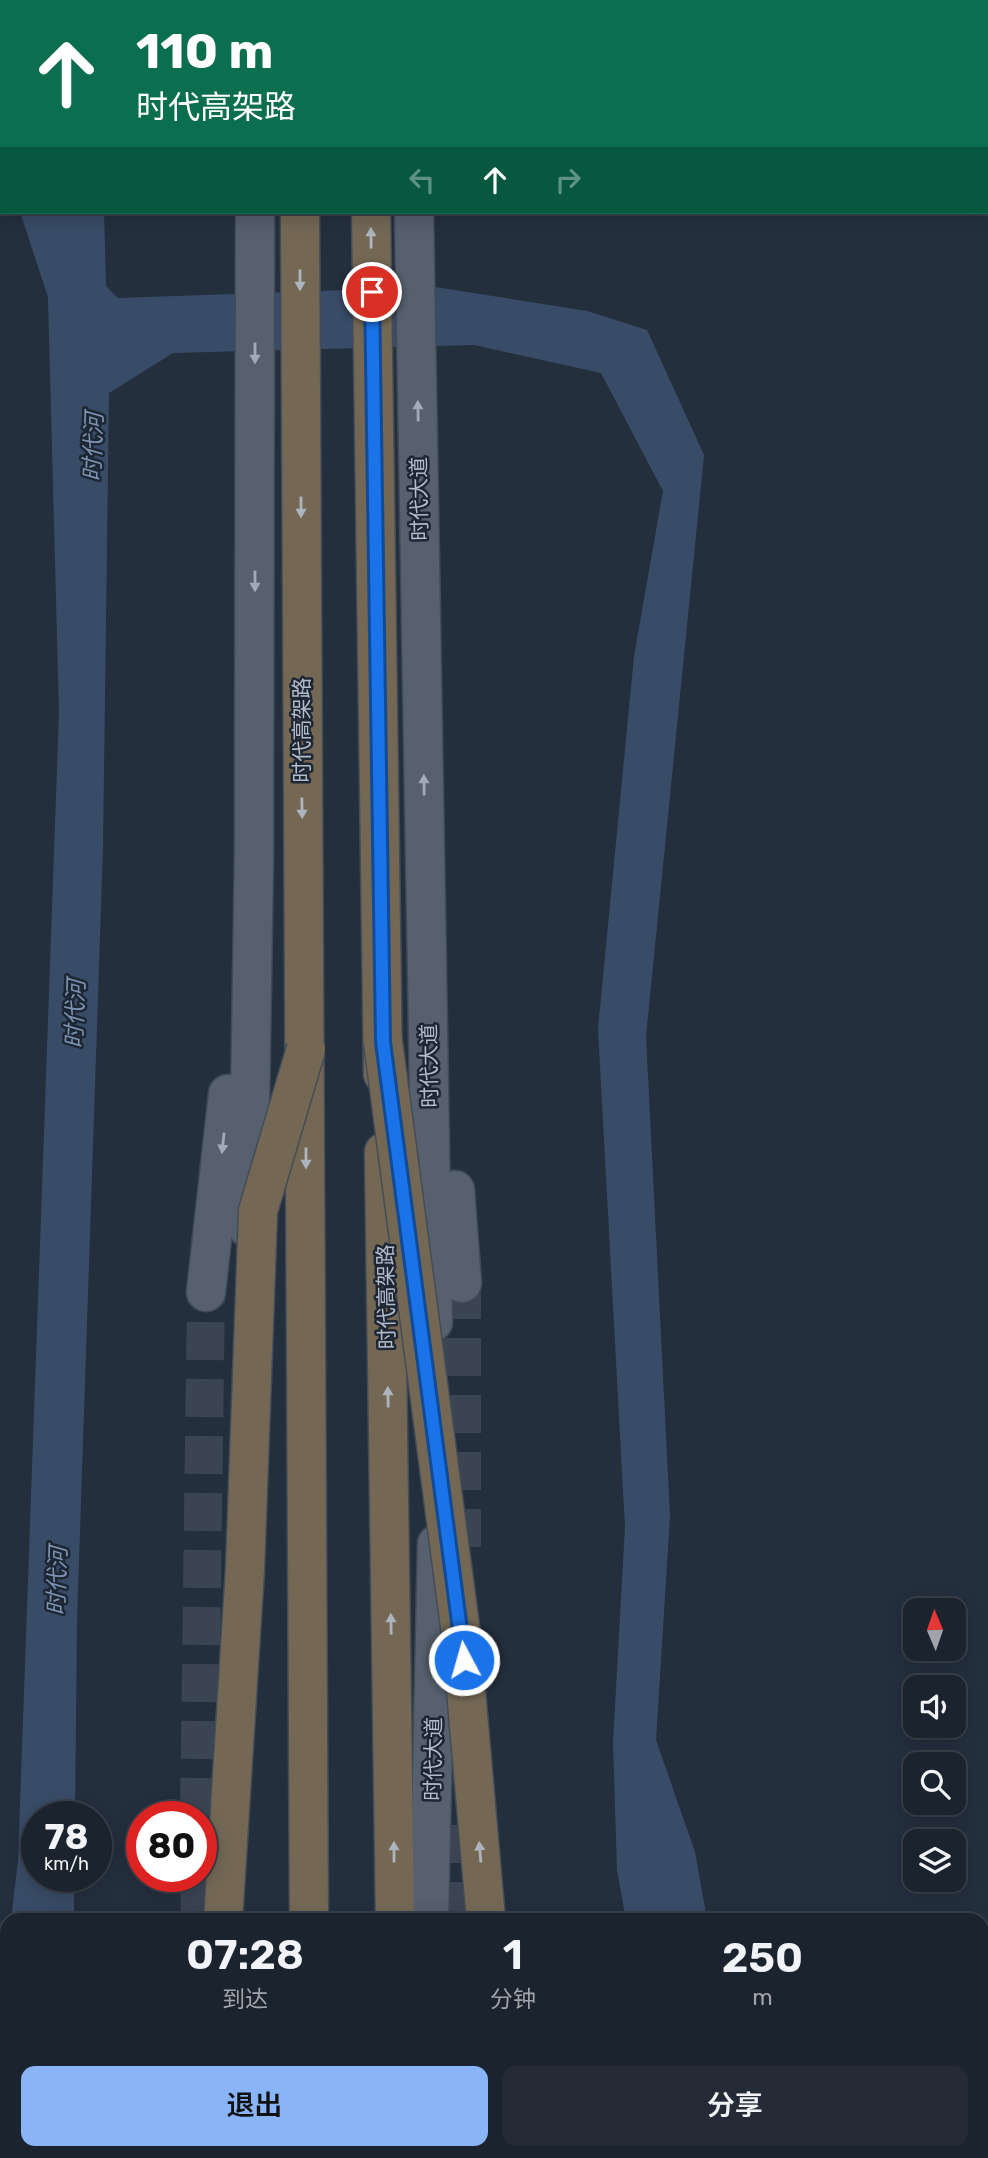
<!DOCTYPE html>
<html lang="zh">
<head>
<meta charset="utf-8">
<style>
  :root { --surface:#1b232e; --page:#242b36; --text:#f1f3f6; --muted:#a0a4aa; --line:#39404a; --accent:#8ab4f8 }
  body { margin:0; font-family:Rubik,"Noto Sans SC",sans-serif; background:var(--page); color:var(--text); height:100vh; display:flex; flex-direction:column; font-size:26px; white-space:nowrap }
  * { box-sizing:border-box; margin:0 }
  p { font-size:23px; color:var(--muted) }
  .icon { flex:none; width:38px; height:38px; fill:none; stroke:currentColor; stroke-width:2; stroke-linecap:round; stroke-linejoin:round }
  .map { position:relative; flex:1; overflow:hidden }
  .drawer { position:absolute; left:0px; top:1913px; width:989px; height:247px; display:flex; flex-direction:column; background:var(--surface); border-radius:21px 21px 0 0; box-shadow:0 4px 18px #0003,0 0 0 2px var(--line) }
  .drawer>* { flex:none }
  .guide { position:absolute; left:0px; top:0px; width:989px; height:214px; box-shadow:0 4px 18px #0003,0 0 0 2px var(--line); background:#0b6e4f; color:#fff; overflow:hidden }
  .needle { width:46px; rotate:358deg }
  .buttons { position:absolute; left:903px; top:1598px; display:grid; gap:14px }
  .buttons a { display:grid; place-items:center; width:63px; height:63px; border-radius:14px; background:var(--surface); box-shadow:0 4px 18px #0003,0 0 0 2px var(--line); font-size:35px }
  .speed { position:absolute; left:21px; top:1801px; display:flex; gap:14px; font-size:35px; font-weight:700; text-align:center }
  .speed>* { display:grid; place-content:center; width:91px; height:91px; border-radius:50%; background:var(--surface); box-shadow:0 4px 18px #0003,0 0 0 2px var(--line); line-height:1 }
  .speed small { font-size:18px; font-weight:400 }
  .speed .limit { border:10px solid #d22; background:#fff; color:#111 }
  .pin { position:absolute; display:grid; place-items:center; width:60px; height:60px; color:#fff; margin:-30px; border:4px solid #fff; border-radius:50%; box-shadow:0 2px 7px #0007 }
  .me { position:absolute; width:77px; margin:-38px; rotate:354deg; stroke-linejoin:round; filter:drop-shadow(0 0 5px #0008) }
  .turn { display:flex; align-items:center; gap:24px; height:147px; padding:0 21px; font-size:32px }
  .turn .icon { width:91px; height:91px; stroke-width:2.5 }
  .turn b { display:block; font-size:49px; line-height:60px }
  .lanes { display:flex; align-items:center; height:66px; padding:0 21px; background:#0003; justify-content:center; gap:35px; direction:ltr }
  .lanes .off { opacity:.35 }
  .eta { display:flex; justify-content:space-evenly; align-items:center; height:119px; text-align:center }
  .eta b { font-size:42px; font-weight:600; line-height:49px }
  .button { display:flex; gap:14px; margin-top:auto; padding:14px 21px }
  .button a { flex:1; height:80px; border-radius:14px; background:var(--accent); color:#111; font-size:28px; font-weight:600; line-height:80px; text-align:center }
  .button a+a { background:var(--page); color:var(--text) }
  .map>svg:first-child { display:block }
</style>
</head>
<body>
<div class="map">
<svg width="988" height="2158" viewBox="0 0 988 2158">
  <rect width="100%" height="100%" fill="#242f3e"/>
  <g fill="#394c67">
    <path d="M20 212H104L106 286 118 298 435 287 587 311 647 330 704 455 646 1036 670 1516 656 1740 695 1852 707 1920H626L617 1870 613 1743 625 1527 598 1029 634 656 663 491 601 373 474 345 173 353 109 393 103 847 77 1620 75 1816H37V1876H74V1920H11L18 1861 59 713 48 297Z"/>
    <path d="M7 1956V2152L71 2153V2158H0V2015Z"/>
    <path d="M682 2153H753L758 2158H684Z"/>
  </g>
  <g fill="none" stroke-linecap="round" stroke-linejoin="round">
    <g stroke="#3a4453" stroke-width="38" stroke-dasharray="38 19" stroke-linecap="butt">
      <path d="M462 1547V1283"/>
      <path d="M199 1816 206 1292"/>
      <path d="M199 1876 200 1920"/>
      <path d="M461 1920V1806"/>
      <path d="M420 2158 423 2152"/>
    </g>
    <defs>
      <g id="major">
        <path d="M411 0V2"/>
        <path d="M255 2V0"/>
        <path d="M414 212 433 1322"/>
        <path d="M455 1190 462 1283"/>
        <path d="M248 1228 254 856 255 212"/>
        <path d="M206 1292 228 1094"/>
        <path d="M429 1920 437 1544"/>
        <path d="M982 1944H988"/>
        <path d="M0 1947H7"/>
        <path d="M982 2013H988"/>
        <path d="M0 2019H7"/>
      </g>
      <g id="highway">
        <path d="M299 0V2"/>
        <path d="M368 0V2"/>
        <path d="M300 212 309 1920"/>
        <path d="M371 212 383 1074"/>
        <path d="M384 1152 395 1920"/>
        <path d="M313 2152V2158"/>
        <path d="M396 2152V2158"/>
        <path d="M515 2152 516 2158"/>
        <path d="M199 2158 200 2152"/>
      </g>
    </defs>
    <use href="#major" stroke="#414a57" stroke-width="41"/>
    <use href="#highway" stroke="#434c59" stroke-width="41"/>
    <use href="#major" stroke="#56606e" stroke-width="38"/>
    <use href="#highway" stroke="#746855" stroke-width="38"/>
    <defs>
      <g id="highway-bridge">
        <path d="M383 1042 461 1634 486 1920"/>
        <path d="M223 1920 245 1569 258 1211 306 1049"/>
      </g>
    </defs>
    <use href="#highway-bridge" stroke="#434c59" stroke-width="41" stroke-linecap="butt"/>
    <use href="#highway-bridge" stroke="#746855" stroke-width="38"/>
  </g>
  <defs><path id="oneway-solid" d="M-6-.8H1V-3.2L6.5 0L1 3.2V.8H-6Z" transform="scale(1.75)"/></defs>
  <g fill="#aeb4bd">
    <use href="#oneway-solid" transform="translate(371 238) rotate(-91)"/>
    <use href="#oneway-solid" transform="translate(300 280) rotate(90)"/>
    <use href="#oneway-solid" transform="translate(301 507) rotate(90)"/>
    <use href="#oneway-solid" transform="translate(302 808) rotate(89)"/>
    <use href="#oneway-solid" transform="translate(306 1158) rotate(90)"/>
    <use href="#oneway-solid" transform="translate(388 1397) rotate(-91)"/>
    <use href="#oneway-solid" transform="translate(391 1624) rotate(-91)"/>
    <use href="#oneway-solid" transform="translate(394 1852) rotate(-90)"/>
    <use href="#oneway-solid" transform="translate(480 1852) rotate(-95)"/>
  </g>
  <g fill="#a1aab7">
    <use href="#oneway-solid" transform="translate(255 353) rotate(90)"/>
    <use href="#oneway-solid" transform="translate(418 411) rotate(-91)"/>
    <use href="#oneway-solid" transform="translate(255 581) rotate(90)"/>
    <use href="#oneway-solid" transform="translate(424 785) rotate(-91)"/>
    <use href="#oneway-solid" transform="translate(223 1143) rotate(96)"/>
  </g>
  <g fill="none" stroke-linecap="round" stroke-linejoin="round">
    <defs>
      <path id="route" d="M372 292 383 1042 464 1660"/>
    </defs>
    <use href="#route" stroke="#114b97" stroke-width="18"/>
    <use href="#route" stroke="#1a73e8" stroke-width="12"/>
  </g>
  <g text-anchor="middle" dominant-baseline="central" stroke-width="5" stroke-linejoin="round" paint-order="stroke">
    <g font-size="21" fill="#b4bcc9" stroke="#1d2633">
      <text transform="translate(419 499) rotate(-91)">时代大道</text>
      <text transform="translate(301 730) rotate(-90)">时代高架路</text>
      <text transform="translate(429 1066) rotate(-91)">时代大道</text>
      <text transform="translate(386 1297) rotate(-91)">时代高架路</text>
      <text transform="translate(433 1759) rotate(-89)">时代大道</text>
    </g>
    <g font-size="23" font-style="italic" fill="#7c92b1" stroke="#1d2633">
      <text transform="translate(93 447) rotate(-88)">时代河</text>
      <text transform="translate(75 1014) rotate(-88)">时代河</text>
      <text transform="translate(57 1581) rotate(-88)">时代河</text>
    </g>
  </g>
</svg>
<div class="buttons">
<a><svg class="needle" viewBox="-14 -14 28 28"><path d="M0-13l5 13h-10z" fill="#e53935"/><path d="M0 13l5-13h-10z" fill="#a0a4aa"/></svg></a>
<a><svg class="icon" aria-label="sound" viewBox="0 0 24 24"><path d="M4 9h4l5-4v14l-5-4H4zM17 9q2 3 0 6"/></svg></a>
<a><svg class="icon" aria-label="search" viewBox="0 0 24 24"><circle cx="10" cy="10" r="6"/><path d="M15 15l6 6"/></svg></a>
<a><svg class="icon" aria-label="layers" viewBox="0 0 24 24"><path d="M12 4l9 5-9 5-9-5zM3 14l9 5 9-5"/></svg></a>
</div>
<div class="speed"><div>78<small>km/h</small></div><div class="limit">80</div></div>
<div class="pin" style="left:372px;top:292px;background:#d93025"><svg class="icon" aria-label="arrive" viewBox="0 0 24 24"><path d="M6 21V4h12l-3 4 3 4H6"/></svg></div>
<svg class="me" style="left:464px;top:1660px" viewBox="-20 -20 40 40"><circle r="17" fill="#1a73e8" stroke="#fff" stroke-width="3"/><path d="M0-11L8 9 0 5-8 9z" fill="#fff"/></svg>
<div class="guide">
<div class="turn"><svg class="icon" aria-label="ahead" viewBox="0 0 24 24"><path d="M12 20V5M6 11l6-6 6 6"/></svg><div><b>110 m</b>时代高架路</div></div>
<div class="lanes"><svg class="icon off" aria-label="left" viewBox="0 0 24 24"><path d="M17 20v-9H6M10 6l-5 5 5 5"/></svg><svg class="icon" aria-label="ahead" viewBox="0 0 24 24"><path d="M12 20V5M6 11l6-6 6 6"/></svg><svg class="icon off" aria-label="right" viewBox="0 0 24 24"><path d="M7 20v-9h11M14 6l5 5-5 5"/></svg></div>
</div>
<section class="drawer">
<div class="eta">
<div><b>07:28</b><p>到达</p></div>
<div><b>1</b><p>分钟</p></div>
<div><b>250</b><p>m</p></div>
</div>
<div class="button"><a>退出</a><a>分享</a></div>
</section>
</div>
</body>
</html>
